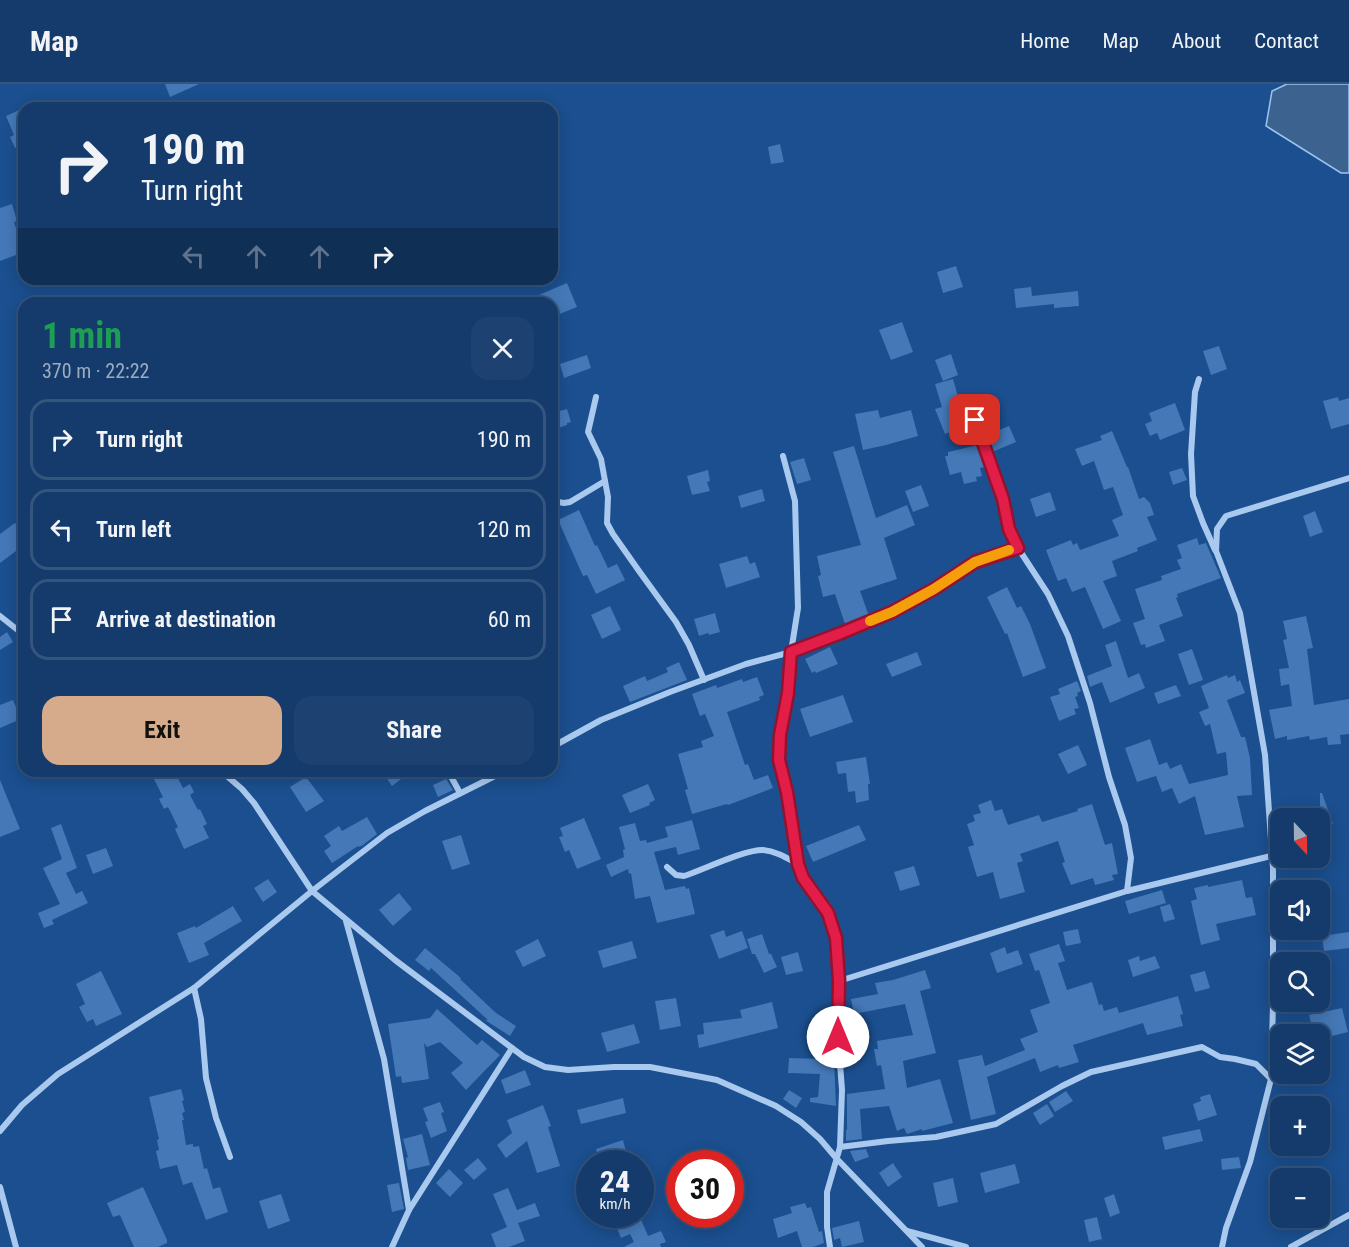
<!DOCTYPE html>
<html lang="en">
<head>
<meta charset="utf-8">
<style>
  :root { --surface:#143b6b; --page:#1d4271; --text:#f1f3f6; --muted:#9dadc1; --line:#33557e; --accent:#d6ab8b }
  body { margin:0; font-family:"Roboto Condensed",sans-serif; background:var(--page); color:var(--text); height:100vh; display:flex; flex-direction:column; font-size:22px; white-space:nowrap }
  * { box-sizing:border-box; margin:0 }
  p { font-size:20px; color:var(--muted) }
  .icon { flex:none; width:33px; height:33px; fill:none; stroke:currentColor; stroke-width:2; stroke-linecap:round; stroke-linejoin:round }
  .map { position:relative; flex:1; overflow:hidden }
  .panel { position:absolute; left:18px; top:213px; width:540px; height:480px; display:flex; flex-direction:column; background:var(--surface); border-radius:18px; box-shadow:0 3px 15px #0003,0 0 0 2px var(--line) }
  .panel>* { flex:none }
  .hud { position:absolute; left:18px; top:18px; width:540px; height:183px; border-radius:18px; box-shadow:0 3px 15px #0003,0 0 0 2px var(--line); background:#143b6b; color:var(--text); overflow:hidden }
  .needle { width:39px; rotate:158deg }
  .buttons { position:absolute; left:1270px; top:724px; display:grid; gap:12px }
  .buttons a { display:grid; place-items:center; width:60px; height:60px; border-radius:12px; background:var(--surface); box-shadow:0 3px 15px #0003,0 0 0 2px var(--line); font-size:30px }
  .speed { position:absolute; left:576px; top:1066px; display:flex; gap:12px; font-size:30px; font-weight:700; text-align:center }
  .speed>* { display:grid; place-content:center; width:78px; height:78px; border-radius:50%; background:var(--surface); box-shadow:0 3px 15px #0003,0 0 0 2px var(--line); line-height:1 }
  .speed small { font-size:15px; font-weight:400 }
  .speed .limit { border:9px solid #d22; background:#fff; color:#111 }
  .pin { position:absolute; display:grid; place-items:center; width:51px; height:51px; color:#fff; margin:-26px; border-radius:12px; box-shadow:0 3px 9px #0006 }
  .me { position:absolute; width:66px; margin:-33px; rotate:0deg; stroke-linejoin:round; filter:drop-shadow(0 0 4px #0008) }
  .turn { display:flex; align-items:center; gap:21px; height:126px; padding:0 24px; font-size:27px }
  .turn .icon { width:78px; height:78px; stroke-width:2.5 }
  .turn b { display:block; font-size:42px; line-height:51px }
  .lanes { display:flex; align-items:center; height:57px; padding:0 24px; background:#0003; justify-content:center; gap:30px; direction:ltr }
  .lanes .off { opacity:.35 }
  .round { display:grid; place-items:center; flex:none; width:63px; height:63px; border-radius:18px; background:var(--page) }
  .headline { display:flex; align-items:center; justify-content:space-between; height:102px; padding:0 24px }
  h1 { font-size:36px; font-weight:700; line-height:45px; color:#1e9e55 }
  .cta { display:flex; gap:12px; margin-top:auto; padding:12px 24px }
  .cta a { flex:1; height:69px; border-radius:18px; background:var(--accent); color:#111; font-size:24px; font-weight:700; line-height:69px; text-align:center }
  .cta a+a { background:var(--page); color:var(--text) }
  ul { padding:0; list-style:none }
  li { display:flex; align-items:center; gap:18px; height:81px; margin:0 12px 9px; padding:0 12px; border:3px solid var(--line); border-radius:18px }
  li div { flex:1 }
  li b { display:block; font-size:22px }
  li em { font-style:normal }
  header { display:flex; align-items:center; gap:36px; box-sizing:border-box; height:84px; padding:0 30px; background:var(--surface); border-bottom:2px solid var(--line) }
  header strong { font-size:28px }
  nav { display:flex; gap:33px; margin-inline-start:auto; font-size:21px }
  .map>svg:first-child { display:block }
</style>
</head>
<body>
<header>
<strong>Map</strong>
<nav><a>Home</a><a>Map</a><a>About</a><a>Contact</a></nav>
</header>
<div class="map">
<svg width="1349" height="1163" viewBox="0 0 1349 1163">
  <rect width="100%" height="100%" fill="#1b4f8f"/>
  <path fill="#3c6290" stroke="#9cc4f0" stroke-width="1.5" d="M1287 0H1349V89H1341L1266 42 1272 7Z"/>
  <g fill="#4478b7">
    <path d="M165 0H199L170 13Z"/>
    <path d="M24 24V73L19 62 15 64 10 53 14 51 6 32Z"/>
    <path d="M780 60 784 78 771 80 768 63Z"/>
    <path d="M12 120 17 137 14 138 24 168 0 177V124Z"/>
    <path d="M956 182 963 203 943 209 937 188Z"/>
    <path d="M567 199 577 223 552 233V219H520Z"/>
    <path d="M1031 203 1032 212 1078 207 1079 222 1054 224V220L1016 224 1014 205Z"/>
    <path d="M902 238 913 268 891 276 879 246Z"/>
    <path d="M1219 262 1227 285 1211 291 1203 267Z"/>
    <path d="M951 270 958 291 943 297 935 276Z"/>
    <path d="M587 271 591 284 564 294 560 280Z"/>
    <path d="M953 295 959 316 961 315 970 340 945 350 935 325 942 323 935 300Z"/>
    <path d="M1338 313 1339 317 1349 314V340L1331 345 1323 317Z"/>
    <path d="M1175 319 1185 346 1160 356 1157 349 1150 352 1145 340 1152 337 1149 329Z"/>
    <path d="M567 325 571 338 567 339V341L552 346V329Z"/>
    <path d="M878 326 880 334 911 326 918 352 886 361 863 366 855 330Z"/>
    <path d="M1009 342 1016 358 992 368 985 349 996 344 997 347Z"/>
    <path d="M1112 347 1127 383H1128L1139 415 1144 413 1150 419 1154 431 1147 433 1157 456 1137 464 1138 467 1112 477 1117 492 1103 497 1121 537 1103 545 1085 503 1072 508 1066 494 1058 497 1046 466 1071 456 1073 461 1077 459 1080 466 1119 452 1112 436 1123 431 1113 403 1104 406 1094 377 1082 382 1075 365 1102 356 1100 352Z"/>
    <path d="M978 361 985 383 980 384 982 392 976 393 977 397 964 400 961 388 950 391 945 372H948V368Z"/>
    <path d="M854 362 876 434 907 421 915 441 884 454 897 495 860 507 869 532 845 540 835 510 823 513 818 492 821 491 817 472 861 461 833 368Z"/>
    <path d="M804 374 811 396 797 400 790 378Z"/>
    <path d="M1182 384 1187 396 1173 401 1169 388Z"/>
    <path d="M708 386 710 397 707 398 710 407 692 411 687 392Z"/>
    <path d="M921 401 929 422 913 428 905 407Z"/>
    <path d="M762 405 765 417 741 424 738 412Z"/>
    <path d="M1050 408 1056 426 1036 433 1030 415Z"/>
    <path d="M579 426 595 462 597 461 608 484 617 480 625 496 596 510 587 491 583 492 558 436Z"/>
    <path d="M1315 427 1323 448 1310 453 1303 432Z"/>
    <path d="M15 439 24 451V461L0 479V450Z"/>
    <path d="M1197 454 1199 461 1206 459 1221 494 1177 510 1178 513 1176 514 1183 532 1159 541 1165 557 1146 564 1145 560 1141 561 1133 539 1145 535 1135 505 1162 496 1161 492 1181 485 1177 476 1182 474 1177 461Z"/>
    <path d="M747 472 750 480 755 478 760 493 726 504 719 480Z"/>
    <path d="M1007 503 1017 524 1021 522 1030 540 1046 584 1023 593 1007 549 1005 550 987 513Z"/>
    <path d="M610 522 621 546 602 555 591 531Z"/>
    <path d="M715 529 720 548 709 551 708 549 699 552 694 535Z"/>
    <path d="M1306 532 1313 564 1307 565 1314 621 1349 615V650L1340 651 1341 660 1328 661 1327 653 1310 656 1309 652 1287 656V652L1275 655 1269 626 1292 622 1289 600 1281 602 1279 585 1289 584 1283 556 1287 555 1283 537Z"/>
    <path d="M7 548 13 558 0 566V553Z"/>
    <path d="M1116 557 1128 594 1139 589 1145 604 1110 619 1102 598 1090 603 1087 592 1112 582 1105 561Z"/>
    <path d="M830 563 838 580 816 589 815 587 812 589 805 575Z"/>
    <path d="M1192 565 1203 596 1189 601 1178 570Z"/>
    <path d="M917 568 922 581 892 593 886 580Z"/>
    <path d="M679 578 687 596 630 618 623 602 645 592 647 597 668 588 666 584Z"/>
    <path d="M1227 591 1228 594 1235 591 1237 598 1240 596 1245 609 1227 616 1241 653H1245L1250 674 1252 711 1237 712 1244 743 1205 751 1195 712 1179 720 1172 704 1162 708 1156 692 1137 698 1125 664 1150 655 1159 681 1167 678 1170 685 1181 680 1189 700 1228 691 1226 668 1217 670 1210 640 1205 642 1199 628 1209 624 1201 602Z"/>
    <path d="M757 593 764 611 759 613 760 616 727 628 745 681 748 680 754 696 768 691 773 704 728 721 727 720 692 730 685 706 688 705 678 670 703 663 701 657 714 652 705 630 700 632 692 610 716 601 717 604 742 595 743 598Z"/>
    <path d="M1077 597 1081 607 1077 609 1078 612 1075 613 1079 624 1074 625 1076 630 1059 637 1050 613 1060 610 1058 605Z"/>
    <path d="M1176 601 1181 612 1158 620 1154 609Z"/>
    <path d="M843 611 853 638 810 653 800 625Z"/>
    <path d="M13 616 21 635 0 644V621Z"/>
    <path d="M1078 661 1087 681 1068 690 1058 670Z"/>
    <path d="M866 673 870 700H868L869 716 856 719 855 707 848 708 846 689 838 690 836 678Z"/>
    <path d="M150 687H174L183 704 190 700 194 708 190 711 198 726 200 725 207 740 203 742 209 754 184 765 175 745 178 743 168 723 164 725 159 715 163 713Z"/>
    <path d="M382 687H396L401 695 392 702Z"/>
    <path d="M306 693 324 717 306 728 290 703Z"/>
    <path d="M446 695 453 706 438 713 433 701Z"/>
    <path d="M0 696 20 745 0 753Z"/>
    <path d="M648 700 655 716 649 719 650 721 630 729 622 711Z"/>
    <path d="M1320 709H1322L1333 740 1320 744V735H1289V733L1320 722Z"/>
    <path d="M991 716 995 727 1002 725 1008 741 1039 731 1042 738 1078 727 1077 725 1092 720 1105 761 1112 759 1118 790 1112 791 1114 796 1095 801 1093 794 1071 801 1062 779 1065 778 1058 757 1020 770 1023 777 1017 779 1025 808 1000 815 993 788 977 793 968 763 974 761 967 740 975 737 973 731 981 729 978 721Z"/>
    <path d="M367 733 377 750 363 761 359 763 358 762 332 779 324 767 331 762 324 752 339 742 342 747Z"/>
    <path d="M584 734 601 775 577 785 569 766 565 768 559 753 563 752 560 744Z"/>
    <path d="M692 736 700 765 678 771 676 763 654 768 665 806 685 802 686 805 689 804 695 830 657 839 650 812 635 815 631 789 629 790 628 785 611 793 606 781 624 773 623 766 625 765 619 743 635 739 640 757 646 756 647 759 668 753 665 743Z"/>
    <path d="M61 740 77 784 66 789 76 810 82 807 88 819 52 836 54 840 44 844 38 829 60 820 43 784 62 775 51 744Z"/>
    <path d="M859 741 866 756 813 778 806 762Z"/>
    <path d="M461 751 470 780 452 786 442 757Z"/>
    <path d="M106 764 113 782 93 790 86 771Z"/>
    <path d="M914 782 920 801 900 807 894 788Z"/>
    <path d="M268 795 277 808 263 818 254 804Z"/>
    <path d="M1242 796 1246 814 1252 813 1256 831 1216 840 1220 856 1201 861 1191 817 1197 815 1194 804 1208 801V803Z"/>
    <path d="M1162 806 1166 819 1129 830 1125 817Z"/>
    <path d="M399 809 412 825 393 842 379 826Z"/>
    <path d="M1170 820 1175 835 1164 838 1160 823Z"/>
    <path d="M233 822 242 837 204 859 209 871 189 879 177 849 195 842 196 844Z"/>
    <path d="M1078 845 1081 859 1066 862 1063 848Z"/>
    <path d="M724 846 726 853 742 847 748 864 719 875 710 851Z"/>
    <path d="M1349 848V864L1324 867 1322 852Z"/>
    <path d="M762 850 769 870H771L777 883 764 889 755 870H752L747 855Z"/>
    <path d="M538 855 546 872 523 883 515 867Z"/>
    <path d="M632 857 637 874 603 884 598 867Z"/>
    <path d="M1059 860 1065 877 1058 879 1067 906 1092 898 1099 921 1102 920 1104 927 1117 923 1119 929 1178 912 1183 930 1180 931 1183 942 1147 951 1143 939 1073 961 1079 978 1059 984 1058 981 1040 988 1035 974 987 993 996 1030 971 1036 958 976 982 971 985 982 1025 966 1020 955 1038 948 1030 926 1050 919 1039 886 1035 887 1029 870Z"/>
    <path d="M1005 863 1007 870 1018 866 1023 880 997 889 990 869Z"/>
    <path d="M425 864 461 894 460 895 496 929 516 942 510 952 485 936H488L431 884 429 887 415 876Z"/>
    <path d="M798 868 803 887 786 891 781 873Z"/>
    <path d="M1139 872 1140 877 1155 872 1160 884 1133 893 1128 876Z"/>
    <path d="M925 886 931 904 920 907 936 969 903 977 907 1004 940 995 953 1039 922 1047V1045L907 1050 904 1044 897 1047 889 1022 860 1025 862 1055 846 1057V1046H847V1010L885 1005 881 981 877 982 874 965H878L877 957 913 951 905 920 854 930 851 915 878 910 875 899 893 896Z"/>
    <path d="M101 887 122 930 96 942 93 935 87 938 79 923 85 920 76 900Z"/>
    <path d="M1205 887 1210 904 1195 908 1190 891Z"/>
    <path d="M676 914 681 942 660 946 655 917Z"/>
    <path d="M772 918 778 944 699 964 697 951 704 950 703 939 742 934 740 926Z"/>
    <path d="M1342 924 1348 948 1320 955V951H1314L1309 931Z"/>
    <path d="M437 925 477 961 482 956 500 971 466 1006 451 989 463 979 440 958 427 963 424 959 429 995 402 999 401 992 396 993 388 940 430 934Z"/>
    <path d="M634 940 640 959 607 968 601 949Z"/>
    <path d="M820 973 834 974 836 1022 810 1018V1014L818 1013 820 990 788 989 789 974 820 975Z"/>
    <path d="M525 986 531 1001 506 1010 501 996Z"/>
    <path d="M181 1005 184 1016 182 1017 185 1028 182 1029 184 1036H182L186 1061 193 1060V1063L199 1062 204 1085 207 1084 213 1105 220 1103 228 1128 206 1136 192 1098 183 1101 177 1081 160 1085 156 1067 159 1066 157 1056 159 1055 149 1013Z"/>
    <path d="M789 1006 802 1014 796 1024 783 1015Z"/>
    <path d="M1066 1007 1073 1017 1055 1028 1049 1018Z"/>
    <path d="M1210 1010 1217 1031 1198 1037 1193 1020 1201 1017 1200 1013Z"/>
    <path d="M623 1014 626 1029 581 1040 577 1026Z"/>
    <path d="M440 1018 444 1028 441 1029 447 1047 431 1054 425 1038 428 1037 423 1024Z"/>
    <path d="M1047 1020 1054 1032 1040 1041 1033 1029Z"/>
    <path d="M543 1021 551 1042 548 1043 560 1082 537 1089 527 1057 506 1074 497 1061 512 1049 507 1036Z"/>
    <path d="M1200 1045 1203 1057 1165 1066 1162 1053Z"/>
    <path d="M422 1050 430 1081 408 1086 406 1074 408 1073 403 1055Z"/>
    <path d="M623 1056 629 1080H600L596 1065Z"/>
    <path d="M866 1065 869 1073 855 1078 850 1067Z"/>
    <path d="M1239 1073 1241 1084 1222 1086 1221 1075Z"/>
    <path d="M478 1074 487 1085 474 1096 464 1086Z"/>
    <path d="M893 1079 902 1093 888 1103 879 1089Z"/>
    <path d="M1015 1080 1020 1099 985 1109 980 1089Z"/>
    <path d="M449 1085 463 1099 450 1113 436 1099Z"/>
    <path d="M953 1094 958 1118 938 1123 933 1099Z"/>
    <path d="M399 1099 404 1125 392 1128 387 1101Z"/>
    <path d="M143 1103 167 1156V1159L158 1163H134L120 1131 113 1133 107 1119Z"/>
    <path d="M508 1104 517 1126 535 1119 540 1132 518 1139 525 1157 509 1163H496L491 1150 507 1143 493 1110Z"/>
    <path d="M281 1110 290 1137 268 1145 259 1117Z"/>
    <path d="M1114 1110 1120 1129 1110 1133 1104 1114Z"/>
    <path d="M805 1119 807 1124 811 1123 819 1148 822 1147 824 1159 813 1163H802L797 1147 778 1154 773 1135 792 1129 790 1123Z"/>
    <path d="M612 1131H639L648 1152 661 1147 666 1158 660 1160 661 1163H624L634 1158 630 1150 621 1154Z"/>
    <path d="M1097 1133 1102 1155 1089 1158 1084 1136Z"/>
    <path d="M859 1137 864 1158 842 1163 840 1154 834 1156 832 1144Z"/>
  </g>
  <g fill="none" stroke-linecap="round" stroke-linejoin="round">
    <g stroke="#a9c9ee" stroke-width="6">
      <path d="M1199 295 1195 308 1191 370 1193 412 1203 439 1215 466"/>
      <path d="M596 313 588 348 601 375 605 397"/>
      <path d="M967 316 1003 415 1009 445 1018 464"/>
      <path d="M783 372 795 417 798 524 791 568 841 549 893 528 934 505 975 478 1018 464 1048 510 1068 552 1090 619 1109 693 1125 741 1131 774 1127 807"/>
      <path d="M552 417 564 419 570 418 605 397 608 413 607 439 613 450 639 487 676 538 689 561 704 596"/>
      <path d="M0 532 24 551"/>
      <path d="M552 663 601 636 670 608 746 580 791 568 788 609 780 651 779 676 787 708 798 780 803 794 828 829 836 854 839 897 838 953 842 1006 840 1063 827 1108V1143L830 1163"/>
      <path d="M221 687 242 705 254 719 312 807 395 876 524 973 545 983 568 986 614 983H650L717 996 776 1022 801 1038 820 1055 837 1075 922 1163"/>
      <path d="M448 687 460 709"/>
      <path d="M667 783 676 791 684 792C705 785 743 766 763 766 776 767 787 774 798 780"/>
      <path d="M346 837 384 975 409 1126"/>
      <path d="M839 897 1127 807 1271 772"/>
      <path d="M194 904 201 935 206 994 216 1034 230 1073"/>
      <path d="M0 1047 22 1021 58 990 194 904 312 807 387 749 425 727 505 687"/>
      <path d="M840 1063 888 1057 936 1053 996 1040 1062 1002 1091 988 1202 963 1220 973 1235 975 1256 980 1271 995"/>
      <path d="M0 1103 16 1163"/>
      <path d="M907 1147 966 1163"/>
      <path d="M392 1163 409 1126 512 964"/>
      <path d="M1222 1163 1226 1144 1250 1078 1271 995 1273 920V784L1265 671 1240 529 1216 467 1217 445 1226 432 1349 394"/>
      <path d="M1291 1163 1349 1131"/>
    </g>
  </g>
  <g fill="none" stroke-linecap="round" stroke-linejoin="round">
    <defs>
      <path id="route" d="M838 953 839 897 836 854 828 829 803 794 798 780 787 708 779 676 780 651 788 609 791 568 841 549 892 528 934 505 975 478 1018 464 1009 445 1003 415 975 336"/>
    </defs>
    <use href="#route" stroke="#92132f" stroke-width="15"/>
    <use href="#route" stroke="#e11d48" stroke-width="10"/>
    <path stroke="#f59e0b" stroke-width="10" d="M870 537 892 528 934 505 975 478 1009 466"/>
  </g>
</svg>
<div class="buttons">
<a><svg class="needle" viewBox="-14 -14 28 28"><path d="M0-13l5 13h-10z" fill="#e53935"/><path d="M0 13l5-13h-10z" fill="#9dadc1"/></svg></a>
<a><svg class="icon" aria-label="sound" viewBox="0 0 24 24"><path d="M4 9h4l5-4v14l-5-4H4zM17 9q2 3 0 6"/></svg></a>
<a><svg class="icon" aria-label="search" viewBox="0 0 24 24"><circle cx="10" cy="10" r="6"/><path d="M15 15l6 6"/></svg></a>
<a><svg class="icon" aria-label="layers" viewBox="0 0 24 24"><path d="M12 4l9 5-9 5-9-5zM3 14l9 5 9-5"/></svg></a>
<a>+</a>
<a>−</a>
</div>
<div class="speed"><div>24<small>km/h</small></div><div class="limit">30</div></div>
<div class="pin" style="left:975px;top:336px;background:#d93025"><svg class="icon" aria-label="arrive" viewBox="0 0 24 24"><path d="M6 21V4h12l-3 4 3 4H6"/></svg></div>
<svg class="me" style="left:838px;top:953px" viewBox="-20 -20 40 40"><circle r="19" fill="#fff"/><path d="M0-13L10 11 0 6-10 11z" fill="#e11d48"/></svg>
<div class="hud">
<div class="turn"><svg class="icon" aria-label="right" viewBox="0 0 24 24"><path d="M7 20v-9h11M14 6l5 5-5 5"/></svg><div><b>190 m</b>Turn right</div></div>
<div class="lanes"><svg class="icon off" aria-label="left" viewBox="0 0 24 24"><path d="M17 20v-9H6M10 6l-5 5 5 5"/></svg><svg class="icon off" aria-label="ahead" viewBox="0 0 24 24"><path d="M12 20V5M6 11l6-6 6 6"/></svg><svg class="icon off" aria-label="ahead" viewBox="0 0 24 24"><path d="M12 20V5M6 11l6-6 6 6"/></svg><svg class="icon" aria-label="right" viewBox="0 0 24 24"><path d="M7 20v-9h11M14 6l5 5-5 5"/></svg></div>
</div>
<section class="panel">
<div class="headline"><div><h1>1 min</h1><p>370 m · 22:22</p></div><a class="round"><svg class="icon" aria-label="close" viewBox="0 0 24 24"><path d="M6 6l12 12M18 6L6 18"/></svg></a></div>
<ul>
<li><svg class="icon" aria-label="right" viewBox="0 0 24 24"><path d="M7 20v-9h11M14 6l5 5-5 5"/></svg><div><b>Turn right</b></div><em>190 m</em></li>
<li><svg class="icon" aria-label="left" viewBox="0 0 24 24"><path d="M17 20v-9H6M10 6l-5 5 5 5"/></svg><div><b>Turn left</b></div><em>120 m</em></li>
<li><svg class="icon" aria-label="arrive" viewBox="0 0 24 24"><path d="M6 21V4h12l-3 4 3 4H6"/></svg><div><b>Arrive at destination</b></div><em>60 m</em></li>
</ul>
<div class="cta"><a>Exit</a><a>Share</a></div>
</section>
</div>
</body>
</html>
